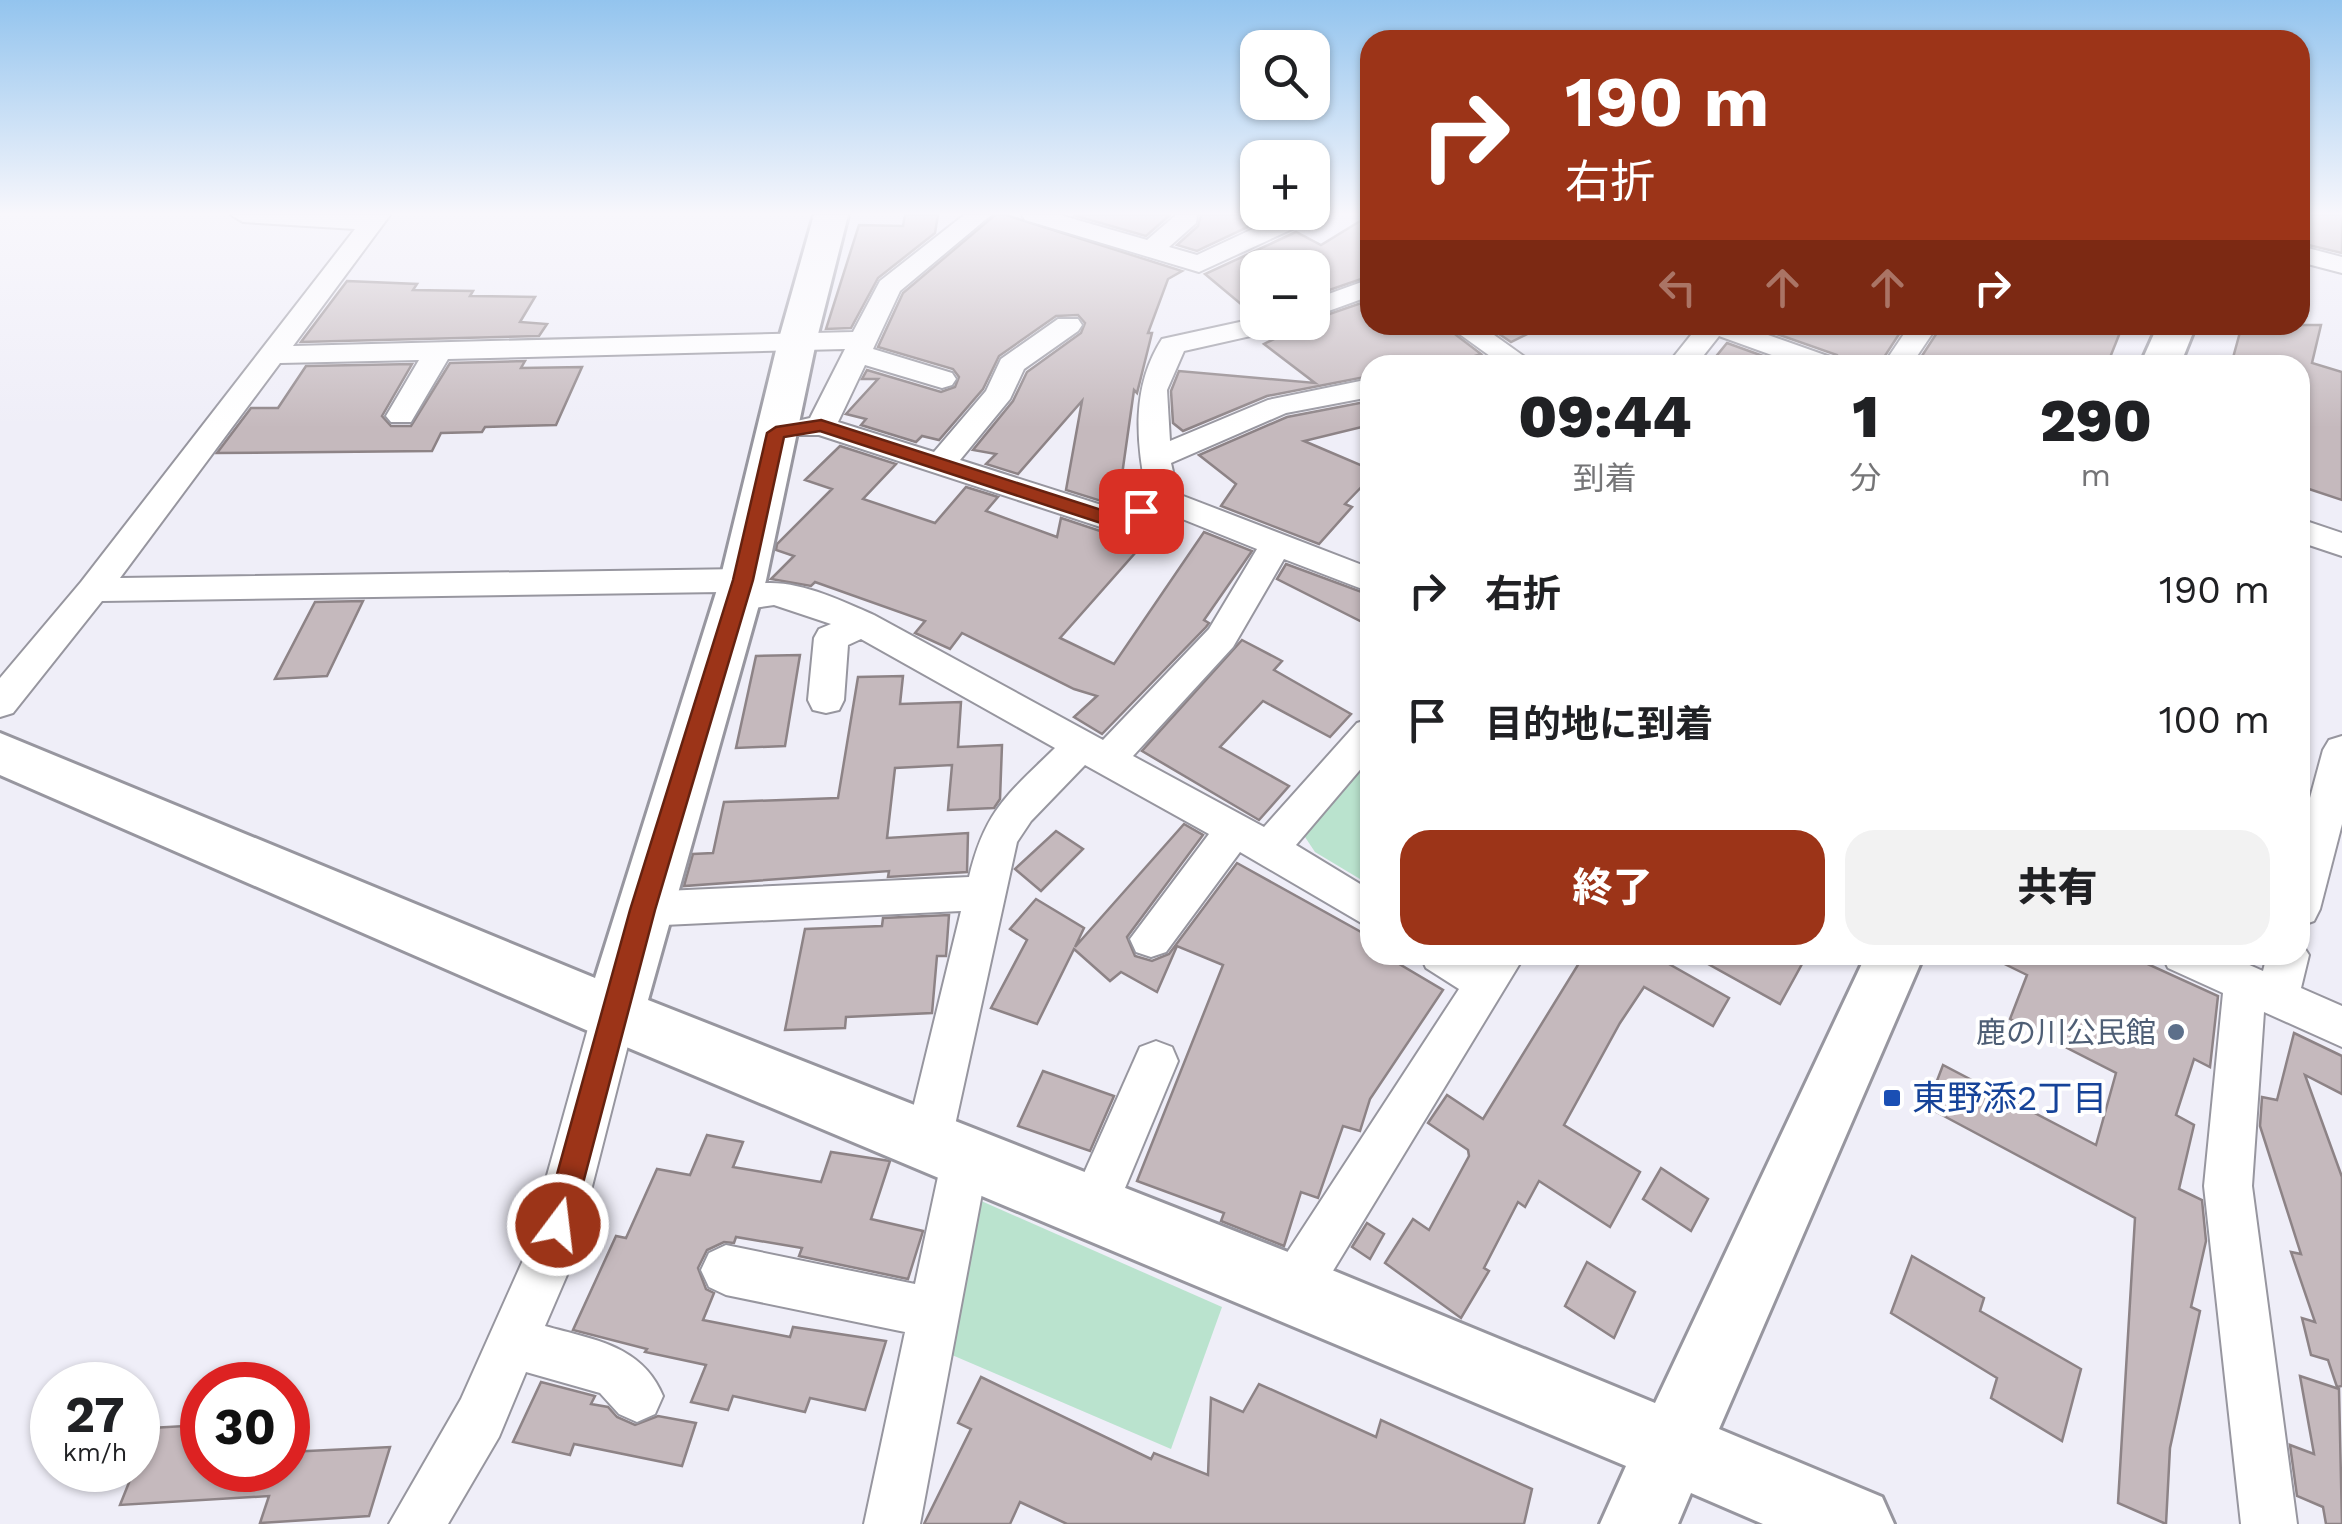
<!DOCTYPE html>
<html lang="ja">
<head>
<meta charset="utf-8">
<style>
  :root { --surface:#fff; --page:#f2f2f2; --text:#202124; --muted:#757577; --accent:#9c3418 }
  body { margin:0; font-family:"Work Sans","Noto Sans JP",sans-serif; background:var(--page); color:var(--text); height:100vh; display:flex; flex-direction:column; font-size:38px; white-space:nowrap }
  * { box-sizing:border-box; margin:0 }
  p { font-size:32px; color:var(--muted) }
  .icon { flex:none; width:55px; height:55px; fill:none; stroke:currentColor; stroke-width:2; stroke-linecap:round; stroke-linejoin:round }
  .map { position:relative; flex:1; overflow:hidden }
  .details { position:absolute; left:1360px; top:355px; width:950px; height:610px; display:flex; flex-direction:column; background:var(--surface); border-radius:30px; box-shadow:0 2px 8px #0004 }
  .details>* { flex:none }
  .banner { position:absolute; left:1360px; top:30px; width:950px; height:305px; border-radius:30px; box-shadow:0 2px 8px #0004; background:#9c3418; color:#fff; overflow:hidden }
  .fabs { position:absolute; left:1240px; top:30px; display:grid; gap:20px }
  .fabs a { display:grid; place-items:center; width:90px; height:90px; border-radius:20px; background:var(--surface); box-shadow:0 2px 8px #0004; font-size:50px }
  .speed { position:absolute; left:30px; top:1362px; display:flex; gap:20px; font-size:50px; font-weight:700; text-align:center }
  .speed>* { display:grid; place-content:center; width:130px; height:130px; border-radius:50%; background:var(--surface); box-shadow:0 2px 8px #0004; line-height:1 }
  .speed small { font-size:25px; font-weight:400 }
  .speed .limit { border:15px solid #d22; background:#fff; color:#111 }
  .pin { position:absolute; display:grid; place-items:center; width:85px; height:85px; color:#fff; margin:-42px; border-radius:20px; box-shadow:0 5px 15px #0006 }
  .me { position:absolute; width:110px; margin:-55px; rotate:15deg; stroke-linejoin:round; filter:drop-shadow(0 0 8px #0008) }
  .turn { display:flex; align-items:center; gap:35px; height:210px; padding:0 40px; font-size:45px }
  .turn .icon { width:130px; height:130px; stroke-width:2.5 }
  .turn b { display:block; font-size:70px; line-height:85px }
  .lanes { display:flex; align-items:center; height:95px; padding:0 40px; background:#0003; justify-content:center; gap:50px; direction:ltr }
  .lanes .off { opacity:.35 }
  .eta { display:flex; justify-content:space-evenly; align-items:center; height:170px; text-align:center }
  .eta b { font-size:60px; font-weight:800; line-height:70px }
  .button { display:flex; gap:20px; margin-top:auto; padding:20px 40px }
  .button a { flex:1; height:115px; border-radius:30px; background:var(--accent); color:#fff; font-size:40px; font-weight:800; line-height:115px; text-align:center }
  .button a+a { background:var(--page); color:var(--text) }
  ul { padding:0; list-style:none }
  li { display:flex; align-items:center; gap:30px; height:130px; padding:0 40px }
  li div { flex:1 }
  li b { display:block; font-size:38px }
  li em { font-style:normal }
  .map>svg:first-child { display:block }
</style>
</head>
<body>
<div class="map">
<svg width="2342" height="1524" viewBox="0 0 2342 1524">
  <rect width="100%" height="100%" fill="#efeef8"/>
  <g fill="#bae3ce">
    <path d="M1370 754V885L1315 852 1303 834Z"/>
    <path d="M979 1200 1222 1307 1171 1449 945 1352Z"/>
  </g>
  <g fill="#c5b9bd" stroke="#8d8386" stroke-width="2.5">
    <path d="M905 215H938L935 233 878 278 851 328 826 329 859 225 903 226Z"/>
    <path d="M995 215H1006L1182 271 1168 279 1148 333H1152L1137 393 1134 390 1121 482H1137L1139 495 1117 506 1066 490 1082 401 1018 474 986 464 996 454 973 450 1013 401 1027 372 1081 333 1085 323 1078 315 1056 316 999 356 983 389 939 440 922 436 916 442 861 425 866 419 846 414 878 379H862L867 370 941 392 955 387 959 377 953 369 878 347 903 293Z"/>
    <path d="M1073 215H1170L1146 236Z"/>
    <path d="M1201 215H1264L1269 217 1197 251 1177 245 1198 226Z"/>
    <path d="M1370 215V276L1312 296V268H1258V314L1254 315 1205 274 1296 232 1321 245Z"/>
    <path d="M2300 215H2342V253L2300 243Z"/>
    <path d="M347 281 417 284 413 290 473 291 470 296 535 297 520 322 547 324 539 336 301 342Z"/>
    <path d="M1370 300V325H1443L1481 354 1447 365H1370V376L1267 396 1183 431 1173 423 1171 391 1179 371 1315 383 1264 344 1312 320Z"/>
    <path d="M1486 325H1546L1511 342Z"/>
    <path d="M1751 325H1905L1879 365H1844L1837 355Z"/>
    <path d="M1942 325H2123L2107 365H1916Z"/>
    <path d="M2242 325H2321L2312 363 2342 372V500L2300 486V365H2231Z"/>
    <path d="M1727 343 1788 365H1709Z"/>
    <path d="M525 361 521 368 582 367 556 425 485 427 482 432 441 433 432 451 217 453 251 408H278L306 366 412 364 382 416 391 426H411L450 363Z"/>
    <path d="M1370 401V425L1304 441 1370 469V478L1345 504 1352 507 1319 544 1221 506 1236 484 1199 455 1287 417Z"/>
    <path d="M840 446 896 464 863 499 935 523 966 487 998 497 986 511 1057 537 1061 518 1118 537 1142 527 1143 544 1060 638 1114 664 1204 532 1252 551 1204 620 1209 623 1206 627 1102 734 1074 717 1097 696 1074 689 962 633 950 649 915 633 925 621 815 582 811 586 771 579 794 556 776 550 777 544 832 489 805 480Z"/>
    <path d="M1286 564 1370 595V626L1277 579Z"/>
    <path d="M363 601 327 676 275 679 315 602Z"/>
    <path d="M1242 640 1282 661 1274 670 1351 714 1330 737 1263 701 1220 747 1289 786 1259 820 1142 751Z"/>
    <path d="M800 655 785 746 736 748 756 656Z"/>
    <path d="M903 676 900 704 961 702 958 747 1002 745 1000 799 994 808 948 810 952 765 895 768 887 838 968 833 967 872 888 877 889 871 684 886 693 854 713 853 724 802 838 798 858 677Z"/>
    <path d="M1184 824 1203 835 1127 937 1135 956 1152 961 1169 954 1237 863 1370 937V955H1384L1443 990 1370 1099 1360 1131 1343 1126 1318 1198 1301 1192 1284 1246 1221 1221 1224 1213 1137 1181 1223 965 1177 946 1157 992 1121 972 1110 981 1074 949 1037 1024 991 1008 1027 940 1010 929 1036 899 1084 928 1075 947Z"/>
    <path d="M1056 831 1083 849 1041 891 1015 869Z"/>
    <path d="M949 915 946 956H937L932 1013 846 1017 845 1028 785 1030 805 929 882 926 883 918Z"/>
    <path d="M1584 955H1653L1729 998 1713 1026 1644 987 1620 1023 1564 1125 1640 1172 1610 1227 1539 1181 1525 1207 1518 1202 1484 1268 1489 1271 1461 1318 1385 1263 1413 1219 1429 1230 1469 1156 1468 1150 1428 1123 1447 1095 1483 1119Z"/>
    <path d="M1692 955H1786L1802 964 1780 1004Z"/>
    <path d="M1986 955H2128L2218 996 2210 1067 2194 1059 2176 1115 2194 1125 2179 1189 2202 1200 2206 1241 2191 1307 2200 1311 2170 1448 2166 1524 2118 1503 2135 1218 1927 1107 1943 1065 2096 1145 2116 1073 2010 1019 2027 975Z"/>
    <path d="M2294 1033 2342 1056V1094L2305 1075 2342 1177V1386L2337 1387 2328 1360 2311 1355 2302 1318 2315 1322 2291 1252 2301 1254 2260 1126 2262 1097 2277 1100Z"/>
    <path d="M1043 1071 1114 1096 1090 1151 1018 1126Z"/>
    <path d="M707 1135 743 1142 733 1167 821 1182 831 1152 890 1161 871 1219 923 1231 908 1279 799 1256 802 1248 736 1237 734 1243 724 1242 707 1250 698 1268 706 1289 714 1293 703 1320 790 1337 793 1327 886 1341 865 1410 810 1398 805 1412 733 1396 728 1410 691 1402 706 1365 645 1352 647 1349 573 1330 616 1236 626 1238 657 1169 690 1175Z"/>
    <path d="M1661 1168 1708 1199 1691 1231 1643 1199Z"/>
    <path d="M1367 1223 1384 1234 1370 1259 1352 1247Z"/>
    <path d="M1912 1256 1984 1298 1980 1311 2081 1369 2062 1441 1991 1398 1997 1378 1891 1313Z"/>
    <path d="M1587 1262 1635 1292 1614 1338 1565 1306Z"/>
    <path d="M2300 1376 2339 1389 2342 1524H2326L2323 1507 2297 1496 2290 1445 2314 1454Z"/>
    <path d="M981 1377 1151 1459 1154 1453 1208 1475 1211 1398 1243 1412 1259 1384 1376 1437 1381 1420 1532 1489 1524 1524H1067L1020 1502 1010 1524H924L971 1429 958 1423Z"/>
    <path d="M541 1382 595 1396 591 1404 608 1407 617 1417 635 1425 658 1416 696 1423 682 1466 574 1444 570 1455 513 1442Z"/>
    <path d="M202 1425V1470H288V1452L390 1447 369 1516 260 1523 269 1496 120 1505 134 1470H138L151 1428Z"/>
  </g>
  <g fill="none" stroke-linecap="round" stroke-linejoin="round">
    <defs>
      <g id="street">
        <path d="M231 215H390L293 346 853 332 880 281 964 215H991L900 291 873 349 952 373 956 379 952 385 942 388 865 365 838 422 934 452 986 391 1001 359 1058 319H1078L1082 325 1078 331 1024 369 1010 399 960 460 1117 510 1147 495C1136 442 1131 387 1162 339L1258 318V322H1289L1286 328 1184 351 1167 390 1170 441 1268 400 1370 379V397L1286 413 1171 463 1178 494 1370 568V592L1284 559 1233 647 1133 756 1264 827 1357 723 1370 719V758L1296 845 1370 890V928L1240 852 1166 952 1151 957 1136 952 1130 939 1209 834 1085 765 1031 821 1017 842 952 1139 966 1133 983 1140 989 1156 920 1524H864L905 1332 726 1295 709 1287 701 1270 709 1253 726 1245 915 1284 942 1158 928 1163 912 1157 905 1141 961 911 643 926 629 921 623 909 629 897 643 892 969 877C985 810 1008 794 1055 748L861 639 848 645 844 700 839 710 826 713 813 710 808 700 814 638 819 629 831 624 774 605 735 611 723 607 718 599 722 592 102 601 13 713 0 717V678L81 582 355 229 243 222ZM845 349 810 418 788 423 784 429 788 435H819L1119 533 1165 512 1257 549 1209 629 1103 740 874 615C840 600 795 578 757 584L760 580 755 572 743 569 120 578 280 363 419 360 386 416 391 422H411L448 359Z"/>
        <path d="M1022 215H1060L1147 240 1176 215H1197L1196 223 1169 247 1197 255 1283 215H1315L1312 220 1199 272 1025 220Z"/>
        <path d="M2300 246 2342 257V273L2300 262Z"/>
        <path d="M1370 279V296L1312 317V300Z"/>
        <path d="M1447 325H1480L1529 360 1526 365H1474L1478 359 1490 356Z"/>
        <path d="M1699 325H1740L1836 359 1840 365H1799L1719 336 1696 365H1667Z"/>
        <path d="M1910 325H1938L1911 365H1883Z"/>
        <path d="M2300 519 2342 533V556L2300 542Z"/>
        <path d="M2342 736V824L2320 909 2314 921 2300 926V835L2323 750 2329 740Z"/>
        <path d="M2300 941 2309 955 2301 988 2342 1006V1047L2264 1012 2252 1186 2297 1524H2241L2204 1186 2223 993 2168 968 2162 955H2227L2263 971 2267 955H2300Z"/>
        <path d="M1420 955H1525L1311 1307 1293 1314 1275 1307 1268 1289 1275 1271 1459 989 1426 968Z"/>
        <path d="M614 995 629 1000 636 1014 573 1261 545 1326C594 1340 642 1345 663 1396L655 1414 637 1422 619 1414 600 1393 526 1372 499 1437 448 1524H389L461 1399 524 1258 592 1014 599 1000Z"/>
        <path d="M1156 1041 1172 1047 1178 1061 1110 1224 1093 1231 1076 1224 1069 1207 1140 1047Z"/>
      </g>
      <g id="secondary">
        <path d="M814 215H848L816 342 766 580 648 1000 1293 1254 1655 1403 1866 955H1924L1719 1429 1882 1497 1894 1524H1763L1691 1493 1678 1524H1600L1626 1466 593 1033 0 775V733L595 978 720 580 778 342Z"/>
        <path d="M2158 325H2196L2180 365H2140Z"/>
      </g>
    </defs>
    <use href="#street" stroke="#97969f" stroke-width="4"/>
    <use href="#secondary" stroke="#97969f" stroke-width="6"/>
    <use href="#street" fill="#fff" fill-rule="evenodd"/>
    <use href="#secondary" fill="#fff" fill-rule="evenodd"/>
  </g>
  <linearGradient id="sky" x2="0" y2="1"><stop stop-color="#93c4ee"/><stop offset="0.5" stop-color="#f8f7fc"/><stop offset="1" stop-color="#f8f7fc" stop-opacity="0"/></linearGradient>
  <rect width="2342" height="428" fill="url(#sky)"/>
  <path fill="#9c3418" stroke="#652210" stroke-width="2.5" d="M821 420 1117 515 1141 505 1151 511 1119 529 820 431 784 437 753 580 655 910 572 1225 568 1236 558 1240 547 1236 543 1225 630 910 733 580 767 433 776 427Z"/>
  <circle fill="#5c6f8a" stroke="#fff" stroke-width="4" cx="2176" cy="1032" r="10"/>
  <rect fill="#1a4fb4" stroke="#fff" stroke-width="4" x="1882" y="1088" width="20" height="20" rx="5"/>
  <g text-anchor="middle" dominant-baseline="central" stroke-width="8" stroke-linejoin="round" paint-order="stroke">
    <g font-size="30" fill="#4e5e75" stroke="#fff" text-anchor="end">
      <text x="2156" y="1032">鹿の川公民館</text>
    </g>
    <g font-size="35" fill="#164399" stroke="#fff" text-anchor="start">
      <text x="1912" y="1098">東野添2丁目</text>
    </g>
  </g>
</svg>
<div class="fabs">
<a><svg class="icon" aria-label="search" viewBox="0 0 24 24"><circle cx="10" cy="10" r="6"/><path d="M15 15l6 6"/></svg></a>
<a>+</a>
<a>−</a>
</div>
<div class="speed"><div>27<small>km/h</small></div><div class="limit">30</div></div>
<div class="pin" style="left:1141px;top:511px;background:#d93025"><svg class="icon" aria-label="arrive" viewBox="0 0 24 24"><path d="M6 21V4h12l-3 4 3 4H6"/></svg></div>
<svg class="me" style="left:558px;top:1225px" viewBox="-20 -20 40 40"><circle r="17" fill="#9c3418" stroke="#fff" stroke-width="3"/><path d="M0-11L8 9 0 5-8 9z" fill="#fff"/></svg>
<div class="banner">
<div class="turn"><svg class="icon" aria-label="right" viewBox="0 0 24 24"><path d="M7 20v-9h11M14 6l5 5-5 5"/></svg><div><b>190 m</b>右折</div></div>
<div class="lanes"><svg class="icon off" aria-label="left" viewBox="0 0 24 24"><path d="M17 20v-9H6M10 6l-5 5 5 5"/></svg><svg class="icon off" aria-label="ahead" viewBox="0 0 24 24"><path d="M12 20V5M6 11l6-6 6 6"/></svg><svg class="icon off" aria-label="ahead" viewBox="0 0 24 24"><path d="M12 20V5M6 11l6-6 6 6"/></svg><svg class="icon" aria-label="right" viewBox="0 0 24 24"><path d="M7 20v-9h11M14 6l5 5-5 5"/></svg></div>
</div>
<section class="details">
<div class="eta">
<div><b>09:44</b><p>到着</p></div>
<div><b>1</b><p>分</p></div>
<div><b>290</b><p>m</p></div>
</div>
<ul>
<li><svg class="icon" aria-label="right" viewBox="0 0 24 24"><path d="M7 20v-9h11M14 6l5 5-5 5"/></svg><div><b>右折</b></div><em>190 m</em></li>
<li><svg class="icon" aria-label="arrive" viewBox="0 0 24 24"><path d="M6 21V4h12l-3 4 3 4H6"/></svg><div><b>目的地に到着</b></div><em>100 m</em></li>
</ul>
<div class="button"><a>終了</a><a>共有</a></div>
</section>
</div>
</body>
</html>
